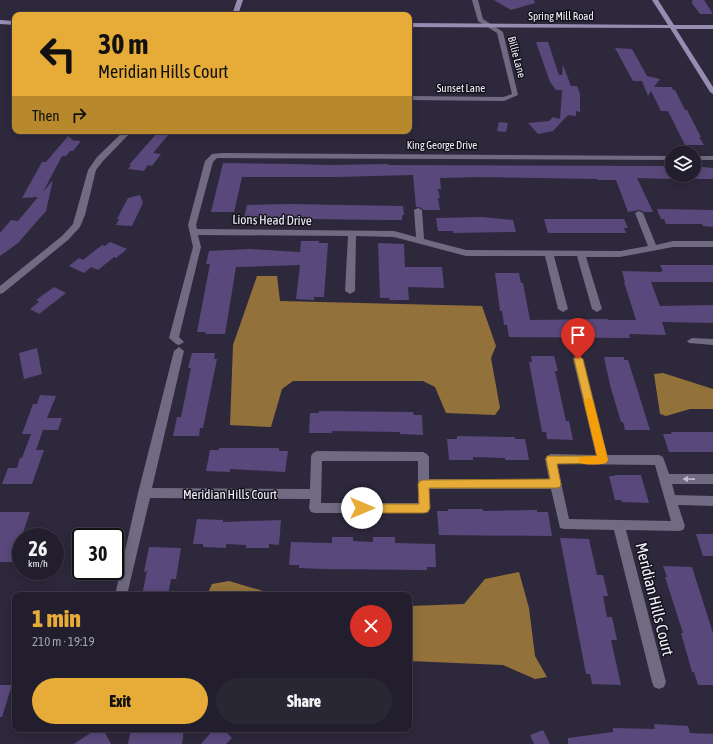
<!DOCTYPE html>
<html lang="en">
<head>
<meta charset="utf-8">
<style>
  :root { --surface:#221e2d; --page:#2a2735; --text:#f1f3f6; --muted:#a2a2aa; --line:#3f3c49; --accent:#e7ac37 }
  body { margin:0; font-family:"Asap Condensed",sans-serif; background:var(--page); color:var(--text); height:100vh; display:flex; flex-direction:column; font-size:15px; white-space:nowrap }
  * { box-sizing:border-box; margin:0 }
  p { font-size:13px; color:var(--muted) }
  .icon { flex:none; width:22px; height:22px; fill:none; stroke:currentColor; stroke-width:2; stroke-linecap:round; stroke-linejoin:round }
  .map { position:relative; flex:1; overflow:hidden }
  .side { position:absolute; left:12px; top:592px; width:400px; height:140px; display:flex; flex-direction:column; background:var(--surface); border-radius:8px; box-shadow:0 2px 10px #0003,0 0 0 1px var(--line) }
  .side>* { flex:none }
  .guide { position:absolute; left:12px; top:12px; width:400px; height:122px; border-radius:8px; box-shadow:0 2px 10px #0003,0 0 0 1px var(--line); background:#e7ac37; color:#111; overflow:hidden }
  .fabs { position:absolute; left:665px; top:146px; display:grid; gap:8px }
  .fabs a { display:grid; place-items:center; width:36px; height:36px; border-radius:50%; background:var(--surface); box-shadow:0 2px 10px #0003,0 0 0 1px var(--line); font-size:20px }
  .speed { position:absolute; left:12px; top:528px; display:flex; gap:8px; font-size:20px; font-weight:700; text-align:center }
  .speed>* { display:grid; place-content:center; width:52px; height:52px; border-radius:50%; background:var(--surface); box-shadow:0 2px 10px #0003,0 0 0 1px var(--line); line-height:1 }
  .speed small { font-size:10px; font-weight:400 }
  .speed .limit { border:2px solid #111; border-radius:6px; background:#fff; color:#111 }
  .pin { position:absolute; display:grid; place-items:center; width:34px; height:34px; color:#fff; margin:-41px -17px; border-radius:50% 50% 50% 0; rotate:-45deg; box-shadow:0 0 4px #0007 }
  .pin .icon { rotate:45deg }
  .me { position:absolute; width:44px; margin:-22px; rotate:90deg; stroke-linejoin:round; filter:drop-shadow(0 0 3px #0008) }
  .turn { display:flex; align-items:center; gap:14px; height:84px; padding:0 20px; font-size:18px }
  .turn .icon { width:52px; height:52px; stroke-width:2.5 }
  .turn b { display:block; font-size:28px; line-height:34px }
  .then { display:flex; align-items:center; height:38px; padding:0 20px; background:#0003; gap:8px; font-size:15px }
  .round { display:grid; place-items:center; flex:none; width:42px; height:42px; border-radius:21px; background:var(--page) }
  .headline { display:flex; align-items:center; justify-content:space-between; height:68px; padding:0 20px }
  h1 { font-size:24px; font-weight:800; line-height:30px; color:var(--accent) }
  .button { display:flex; gap:8px; margin-top:auto; padding:8px 20px }
  .button a { flex:1; height:46px; border-radius:24px; background:var(--accent); color:#111; font-size:16px; font-weight:800; line-height:46px; text-align:center }
  .button a+a { background:var(--page); color:var(--text) }
  .map>svg:first-child { display:block }
</style>
</head>
<body>
<div class="map">
<svg width="713" height="744" viewBox="0 0 713 744">
  <rect width="100%" height="100%" fill="#2e283c"/>
  <g fill="#92723a">
    <path d="M257 276H277L280 301 482 306 496 346 491 358 500 408 495 415 446 413 435 387 423 381H293L282 389 271 427 230 425 233 345Z"/>
    <path d="M663 373 713 389V409H690L666 416 660 414 654 374Z"/>
    <path d="M519 572 529 608 535 656 547 677 535 679 503 665 409 661V606L464 604 485 579Z"/>
    <path d="M229 581 277 595H207L212 584Z"/>
  </g>
  <g fill="#59487b">
    <path d="M494 0H534L535 3 511 10Z"/>
    <path d="M692 0H704L713 14H700L691 2H693Z"/>
    <path d="M536 42H548L559 75H562L563 65 571 86H577L580 94V112L576 111V116L568 115 553 131 538 134 528 123 549 121 553 117 560 119 562 90H556L550 82Z"/>
    <path d="M615 48 632 49 647 76 660 79 654 87H672L673 90H675L685 110H687L701 137H699L704 145H685L668 111H661L651 91 648 96 642 81H633Z"/>
    <path d="M499 122 508 123 506 132 497 131Z"/>
    <path d="M157 133 168 135 153 153 161 154 152 166 148 165 144 171 128 169 131 165H129Z"/>
    <path d="M68 136 72 139 71 140 81 141 73 151H70L66 156H62L43 192 53 180 46 211 18 243 0 256V233L11 220 18 221 38 197 22 198 42 162H46Z"/>
    <path d="M223 163 296 164 328 165 388 164V165L672 166V179L637 178 653 212H644L640 210 628 212 616 180H598L597 179 478 177 440 178 441 189H438L440 198H438L440 210H424L419 207H416L413 175 336 177H242L234 212H211Z"/>
    <path d="M694 166 713 168V179H694Z"/>
    <path d="M140 195 143 203 132 226 116 225 119 219H117L128 198Z"/>
    <path d="M290 204 403 206 404 215H402V220H384L244 218 247 205Z"/>
    <path d="M657 209 713 210V227L703 226 702 224H666L664 219H661Z"/>
    <path d="M482 217 513 220 516 232 453 233V231H438L436 218Z"/>
    <path d="M544 219H624L628 228H624L626 233H548Z"/>
    <path d="M301 241H319V243H328L324 297H314V300L296 299 300 265 236 267 225 334H205L206 332H197L210 264H206L209 251 249 249 300 252Z"/>
    <path d="M110 242 127 249 116 258 114 257 98 270 91 267 84 273 69 266 79 258 83 260 102 245 105 246Z"/>
    <path d="M378 243 404 244 405 267H442L444 288 408 287 409 300H389V298H380Z"/>
    <path d="M660 265H713V282H651L660 306 713 305V323L664 322H662L666 335 629 334 630 338 509 337 507 325H504L502 311H500L495 273H519L521 283H523L530 320 607 319 608 320H636L624 282H625L622 271 660 272 663 271Z"/>
    <path d="M54 287 66 293 39 314 30 309 39 302 36 300Z"/>
    <path d="M37 348 42 374 24 379 19 353Z"/>
    <path d="M192 353H215L214 359H217L203 428H200L199 436H173L177 417H181L191 368H188Z"/>
    <path d="M531 356H554L558 371H555L566 421H569L573 440 547 439 546 432H542L529 362H532Z"/>
    <path d="M604 357H624V360H628L650 430H625L623 422H621L610 385Z"/>
    <path d="M40 395 56 396 47 418H62L58 430H43L36 450H44L32 484H2L8 468H17L20 458H22L31 434H22L33 404H37Z"/>
    <path d="M319 411 413 412 414 415H422L423 435 400 434V432L332 431V433H309L310 413H319Z"/>
    <path d="M671 432H713V452H669L663 434H672Z"/>
    <path d="M457 436 515 437V439H525L529 460H505V458L473 457V460H449L447 439H457Z"/>
    <path d="M219 448H279V451H288L285 472 230 469V472L206 471 210 450H219Z"/>
    <path d="M614 475H641L649 503 622 502 621 500H615L609 476H615Z"/>
    <path d="M448 509H483V511L537 510V512H548L552 536 439 535 437 511H448Z"/>
    <path d="M0 512H30L13 562H0Z"/>
    <path d="M197 519 223 520V522L281 520 279 545 269 544V548H246V545L226 544V548L203 547V544H193Z"/>
    <path d="M696 534H713V556H703Z"/>
    <path d="M332 537H353V541L373 542V537H395V543L435 544 436 567H427V570L323 569 299 568V565H289L291 542 332 543Z"/>
    <path d="M560 538 589 539 597 575H603L608 596H603L607 617H612L617 640H611L621 685 592 684 590 674H586Z"/>
    <path d="M149 547 181 548 176 579H171L168 595H142L147 571 144 572Z"/>
    <path d="M663 566 692 567 713 633V685H698L694 672H692L681 633H683L665 577H667Z"/>
    <path d="M0 685H12L2 717H0Z"/>
    <path d="M654 724 688 726 690 733 713 734V744H568V738L613 732V728L655 729Z"/>
    <path d="M96 729H103L111 744H74Z"/>
    <path d="M131 729H184L182 744H128Z"/>
    <path d="M214 729H223L232 738 226 744H201Z"/>
    <path d="M543 730 550 744H534L530 735Z"/>
  </g>
  <g fill="none" stroke-linecap="round" stroke-linejoin="round">
    <g fill="#706a82" fill-rule="evenodd">
      <path d="M472 0H478L483 19 503 32 518 95 504 101 409 100V96L503 97 512 94 497 33 478 21Z"/>
      <path d="M124 131H132L103 161 96 170 85 215 80 227 68 240 3 293 0 294V286L62 236 73 224 88 170 97 157Z"/>
      <path d="M223 153 672 156V160L217 158 213 162 196 225 197 229 394 231 416 237 414 210 418 208 422 210 424 239 466 250 620 251 648 246 635 213 639 211 643 213 656 245 673 241H713V247H673L620 257H586L602 309 597 312 592 309 577 256H554L568 309 563 312 558 309 545 256H466L394 237 356 236 355 291 350 294 345 291 348 236 198 235 201 247 179 337 184 342 179 345 176 344 169 338 193 247 188 225 205 161 212 154Z"/>
      <rect x="694" y="156" width="19" height="4"/>
      <path d="M692 338 713 339V345L689 343 687 341Z"/>
      <path d="M179 347 184 351 152 488 310 489 311 456 313 453 317 451 423 452 427 454 429 457V479H549L545 459 547 456 551 454 596 455 573 359 575 356H581L607 455H659L663 457 669 474H713V484H672L675 495 713 496V506L678 505 685 526 683 530 679 531 626 530 666 682 664 687 659 689 654 687 652 682 614 530 564 529 560 528 551 489H429L430 508 428 512 424 513H315L311 512 309 508 310 499 150 498 127 595H115L138 493 174 351ZM322 461H418V503H321ZM557 464 655 465 671 521 569 519Z"/>
    </g>
    <g fill="#978cb2" fill-rule="evenodd">
      <path d="M237 0H243L238 15H232Z"/>
      <path d="M652 0H658L674 25H713V29H676L713 87V94L710 92 670 28 409 27V23L668 25Z"/>
      <path d="M0 20 15 21V25L0 24Z"/>
    </g>
  </g>
  <defs><path id="oneway-solid" d="M-6-.8H1V-3.2L6.5 0L1 3.2V.8H-6Z"/></defs>
  <use fill="#c0bbcc" href="#oneway-solid" transform="translate(689 479) rotate(-179)"/>
  <path fill="#e7ac37" stroke="#967024" d="M578 356 583 359 608 460 606 463 557 464 561 484 560 487 556 488H429L430 508 428 512 424 513H362L358 512 357 508 358 505 362 504H419L418 484 420 481 423 480 550 479 546 459 547 456H597L574 359Z"/>
  <path fill="#f59e0b" d="M588 397 593 401 608 460 606 463C599 465 587 465 580 463L578 460 580 457 597 456 584 401Z"/>
  <g text-anchor="middle" dominant-baseline="central" stroke-width="3" stroke-linejoin="round" paint-order="stroke">
    <g font-size="11" fill="#f5f1fe" stroke="#15131c">
      <text x="561" y="16">Spring Mill Road</text>
      <text transform="translate(517 57) rotate(75)">Billie Lane</text>
      <text x="461" y="88">Sunset Lane</text>
      <text x="442" y="145">King George Drive</text>
    </g>
    <g font-size="13" fill="#f5f1fe" stroke="#15131c">
      <text transform="translate(272 220) rotate(1)">Lions Head Drive</text>
      <text x="230" y="494">Meridian Hills Court</text>
    </g>
    <g font-size="16" fill="#f5f1fe" stroke="#15131c">
      <text transform="translate(655 599) rotate(76)">Meridian Hills Court</text>
    </g>
  </g>
</svg>
<div class="fabs">
<a><svg class="icon" aria-label="layers" viewBox="0 0 24 24"><path d="M12 4l9 5-9 5-9-5zM3 14l9 5 9-5"/></svg></a>
</div>
<div class="speed"><div>26<small>km/h</small></div><div class="limit">30</div></div>
<div class="pin" style="left:578px;top:359px;background:#d93025"><svg class="icon" aria-label="arrive" viewBox="0 0 24 24"><path d="M6 21V4h12l-3 4 3 4H6"/></svg></div>
<svg class="me" style="left:362px;top:508px" viewBox="-20 -20 40 40"><circle r="19" fill="#fff"/><path d="M0-13L10 11 0 6-10 11z" fill="#e7ac37"/></svg>
<div class="guide">
<div class="turn"><svg class="icon" aria-label="left" viewBox="0 0 24 24"><path d="M17 20v-9H6M10 6l-5 5 5 5"/></svg><div><b>30 m</b>Meridian Hills Court</div></div>
<div class="then">Then<svg class="icon" aria-label="right" viewBox="0 0 24 24"><path d="M7 20v-9h11M14 6l5 5-5 5"/></svg></div>
</div>
<section class="side">
<div class="headline"><div><h1>1 min</h1><p>210 m · 19:19</p></div><a class="round" style="background:#d93025;color:#fff"><svg class="icon" aria-label="close" viewBox="0 0 24 24"><path d="M6 6l12 12M18 6L6 18"/></svg></a></div>
<div class="button"><a>Exit</a><a>Share</a></div>
</section>
</div>
</body>
</html>
